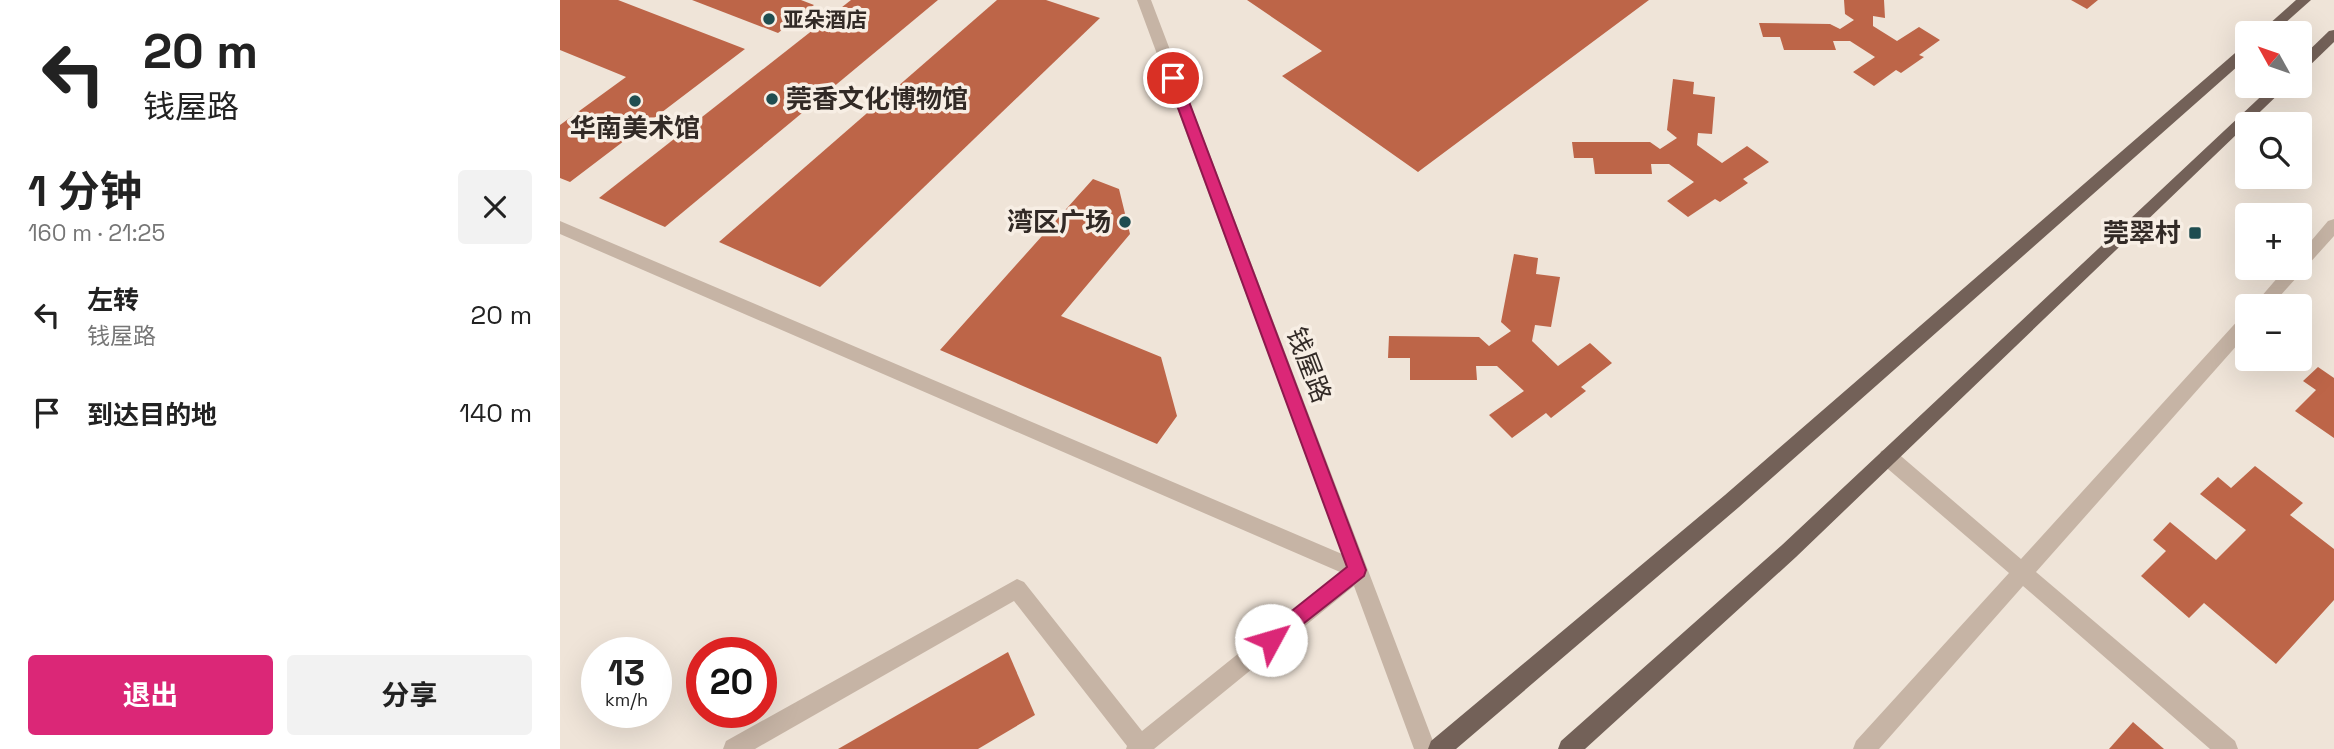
<!DOCTYPE html>
<html lang="zh">
<head>
<meta charset="utf-8">
<style>
  :root { --surface:#fff; --page:#f2f2f2; --text:#222; --muted:#767676; --accent:#db2777 }
  body { margin:0; font-family:"Space Grotesk","Noto Sans SC",sans-serif; background:var(--page); color:var(--text); height:100vh; display:flex; flex-direction:column; font-size:26px; white-space:nowrap }
  * { box-sizing:border-box; margin:0 }
  p { font-size:23px; color:var(--muted) }
  .icon { flex:none; width:38px; height:38px; fill:none; stroke:currentColor; stroke-width:2; stroke-linecap:round; stroke-linejoin:round }
  .map { position:relative; flex:1; overflow:hidden }
  .sheet { display:flex; flex-direction:column; background:var(--surface); width:560px }
  .sheet>* { flex:none }
  .hud { background:#fff; color:var(--text); overflow:hidden }
  .needle { width:46px; rotate:310deg }
  .tools { position:absolute; left:1675px; top:21px; display:grid; gap:14px }
  .tools a { display:grid; place-items:center; width:77px; height:77px; border-radius:7px; background:var(--surface); box-shadow:0 7px 28px #0002; font-size:35px }
  .speed { position:absolute; left:21px; top:637px; display:flex; gap:14px; font-size:35px; font-weight:700; text-align:center }
  .speed>* { display:grid; place-content:center; width:91px; height:91px; border-radius:50%; background:var(--surface); box-shadow:0 7px 28px #0002; line-height:1 }
  .speed small { font-size:18px; font-weight:400 }
  .speed .limit { border:10px solid #d22; background:#fff; color:#111 }
  .pin { position:absolute; display:grid; place-items:center; width:60px; height:60px; color:#fff; margin:-30px; border:4px solid #fff; border-radius:50%; box-shadow:0 2px 7px #0007 }
  .me { position:absolute; width:77px; margin:-38px; rotate:51deg; stroke-linejoin:round; filter:drop-shadow(0 0 5px #0008) }
  .turn { display:flex; align-items:center; gap:24px; height:147px; padding:0 28px; font-size:32px }
  .turn .icon { width:91px; height:91px; stroke-width:2.5 }
  .turn b { display:block; font-size:49px; line-height:60px }
  .round { display:grid; place-items:center; flex:none; width:74px; height:74px; border-radius:7px; background:var(--page) }
  .overview { display:flex; align-items:center; justify-content:space-between; height:119px; padding:0 28px }
  h1 { font-size:42px; font-weight:700; line-height:52px }
  .action { display:flex; gap:14px; margin-top:auto; padding:14px 28px }
  .action a { flex:1; height:80px; border-radius:7px; background:var(--accent); color:#fff; font-size:28px; font-weight:700; line-height:80px; text-align:center }
  .action a+a { background:var(--page); color:var(--text) }
  ul { padding:0; list-style:none }
  li { display:flex; align-items:center; gap:21px; height:98px; padding:0 28px }
  li div { flex:1 }
  li b { display:block; font-size:26px }
  li em { font-style:normal }
  main { display:flex; flex:1; min-height:0 }
  .map>svg:first-child { display:block }
</style>
</head>
<body>
<main>
<section class="sheet">
<div class="hud">
<div class="turn"><svg class="icon" aria-label="left" viewBox="0 0 24 24"><path d="M17 20v-9H6M10 6l-5 5 5 5"/></svg><div><b>20 m</b>钱屋路</div></div>
</div>
<div class="overview"><div><h1>1 分钟</h1><p>160 m · 21:25</p></div><a class="round"><svg class="icon" aria-label="close" viewBox="0 0 24 24"><path d="M6 6l12 12M18 6L6 18"/></svg></a></div>
<ul>
<li><svg class="icon" aria-label="left" viewBox="0 0 24 24"><path d="M17 20v-9H6M10 6l-5 5 5 5"/></svg><div><b>左转</b><p>钱屋路</p></div><em>20 m</em></li>
<li><svg class="icon" aria-label="arrive" viewBox="0 0 24 24"><path d="M6 21V4h12l-3 4 3 4H6"/></svg><div><b>到达目的地</b></div><em>140 m</em></li>
</ul>
<div class="action"><a>退出</a><a>分享</a></div>
</section>
<div class="map">
<svg width="1774" height="749" viewBox="0 0 1774 749">
  <rect width="100%" height="100%" fill="#efe4d8"/>
  <g fill="#bd6548">
    <path d="M0 0H58L185 49 10 182 0 178V125L66 77 0 50Z"/>
    <path d="M132 0H241L254 5 218 33Z"/>
    <path d="M291 0H378L105 227 39 198Z"/>
    <path d="M437 0H486L540 18 260 287 159 242Z"/>
    <path d="M687 0H1089L858 172 722 76 762 51Z"/>
    <path d="M1284 0H1324L1325 18 1313 16V26L1337 41 1359 27 1380 40 1359 55 1364 57 1341 73 1336 70 1314 86 1293 72 1315 57 1290 41H1273L1276 50H1224L1220 37H1203L1199 23 1270 24 1280 29 1294 20 1285 14Z"/>
    <path d="M1511 0H1538L1527 9Z"/>
    <path d="M1113 79 1134 82 1133 94 1155 97 1152 134 1138 133 1137 145 1162 163 1187 146 1209 162 1183 179 1188 183 1160 202 1155 199 1128 217 1107 201 1134 182 1109 164H1091L1092 174H1035L1033 158H1014L1012 142H1090L1100 149 1117 138 1107 130Z"/>
    <path d="M533 179 559 189 570 234 501 316 601 357 617 416 597 444 380 350Z"/>
    <path d="M954 254 978 258 976 274 1000 277 991 327 975 325 972 341 998 366 1030 343 1052 363 1021 387 1026 391 991 418 986 413 952 438 929 415 964 391 937 366H916L917 380H850V358H828L829 336 919 337 929 346 951 331 941 322Z"/>
    <path d="M1758 367 1774 378V438L1735 411 1756 390 1743 381Z"/>
    <path d="M1695 466 1743 503 1730 515 1774 549V600L1716 664 1644 603 1629 618 1581 576 1606 551 1593 540 1610 522 1656 560 1686 530 1640 494 1658 477 1671 488Z"/>
    <path d="M448 652 475 715 418 749H278Z"/>
    <path d="M1573 722 1604 749H1549Z"/>
  </g>
  <g fill="none" stroke-linecap="round" stroke-linejoin="round">
    <g fill="#c6b4a5" fill-rule="evenodd">
      <path d="M577 0H591L876 749H854L794 586 594 749H566L567 746 454 601 195 749H163L166 741 457 579 464 582 582 731 780 572 0 234V221L782 554Z"/>
      <path d="M1774 219V236L1711 306H1693L1726 268H1740V254L1768 221Z"/>
      <path d="M1687 315V334L1476 572 1675 741 1678 749H1650L1463 586 1319 749H1293L1296 741 1449 573 1321 463 1319 457 1321 451 1328 449 1335 451 1461 559 1681 317Z"/>
    </g>
    <g fill="#736158" fill-rule="evenodd">
      <path d="M1736 0H1751L1714 33H1699Z"/>
      <path d="M1774 30V42L1745 70 1740 72V59L1769 31Z"/>
      <path d="M1687 45V58L1179 507 896 749H868L871 741 1165 495 1682 47Z"/>
      <path d="M1712 86H1727L1236 557 1025 749H998L1001 741 1222 545Z"/>
    </g>
  </g>
  <path fill="#db2777" stroke="#8e194d" stroke-width="2" d="M613 73 620 78 806 570 804 576 711 649 704 646 701 640 704 633 787 567 607 78Z"/>
  <g fill="#1f4d50" stroke="#f7eee4" stroke-width="2.5">
    <circle cx="209" cy="19" r="7"/>
    <circle cx="212" cy="99" r="7"/>
    <circle cx="75" cy="101" r="7"/>
    <circle cx="565" cy="222" r="7"/>
    <rect x="1628" y="226" width="14" height="14" rx="3.5"/>
  </g>
  <g text-anchor="middle" dominant-baseline="central" stroke-width="7" stroke-linejoin="round" paint-order="stroke">
    <g font-size="21" font-weight="bold" fill="#322a26" stroke="#f7eee4" text-anchor="start">
      <text x="223" y="19">亚朵酒店</text>
    </g>
    <g font-size="26" font-weight="bold" fill="#322a26" stroke="#f7eee4" text-anchor="end">
      <text x="226" y="99" text-anchor="start">莞香文化博物馆</text>
      <text x="75" y="128" text-anchor="middle">华南美术馆</text>
      <text x="551" y="222">湾区广场</text>
      <text x="1621" y="233">莞翠村</text>
    </g>
    <g font-size="26" fill="#322a26" stroke="#f7eee4">
      <text transform="translate(749 365) rotate(69)">钱屋路</text>
    </g>
  </g>
</svg>
<div class="tools">
<a><svg class="needle" viewBox="-14 -14 28 28"><path d="M0-13l5 13h-10z" fill="#e53935"/><path d="M0 13l5-13h-10z" fill="#767676"/></svg></a>
<a><svg class="icon" aria-label="search" viewBox="0 0 24 24"><circle cx="10" cy="10" r="6"/><path d="M15 15l6 6"/></svg></a>
<a>+</a>
<a>−</a>
</div>
<div class="speed"><div>13<small>km/h</small></div><div class="limit">20</div></div>
<div class="pin" style="left:613px;top:78px;background:#d93025"><svg class="icon" aria-label="arrive" viewBox="0 0 24 24"><path d="M6 21V4h12l-3 4 3 4H6"/></svg></div>
<svg class="me" style="left:711px;top:640px" viewBox="-20 -20 40 40"><circle r="19" fill="#fff"/><path d="M0-13L10 11 0 6-10 11z" fill="#db2777"/></svg>
</div>
</main>
</body>
</html>
